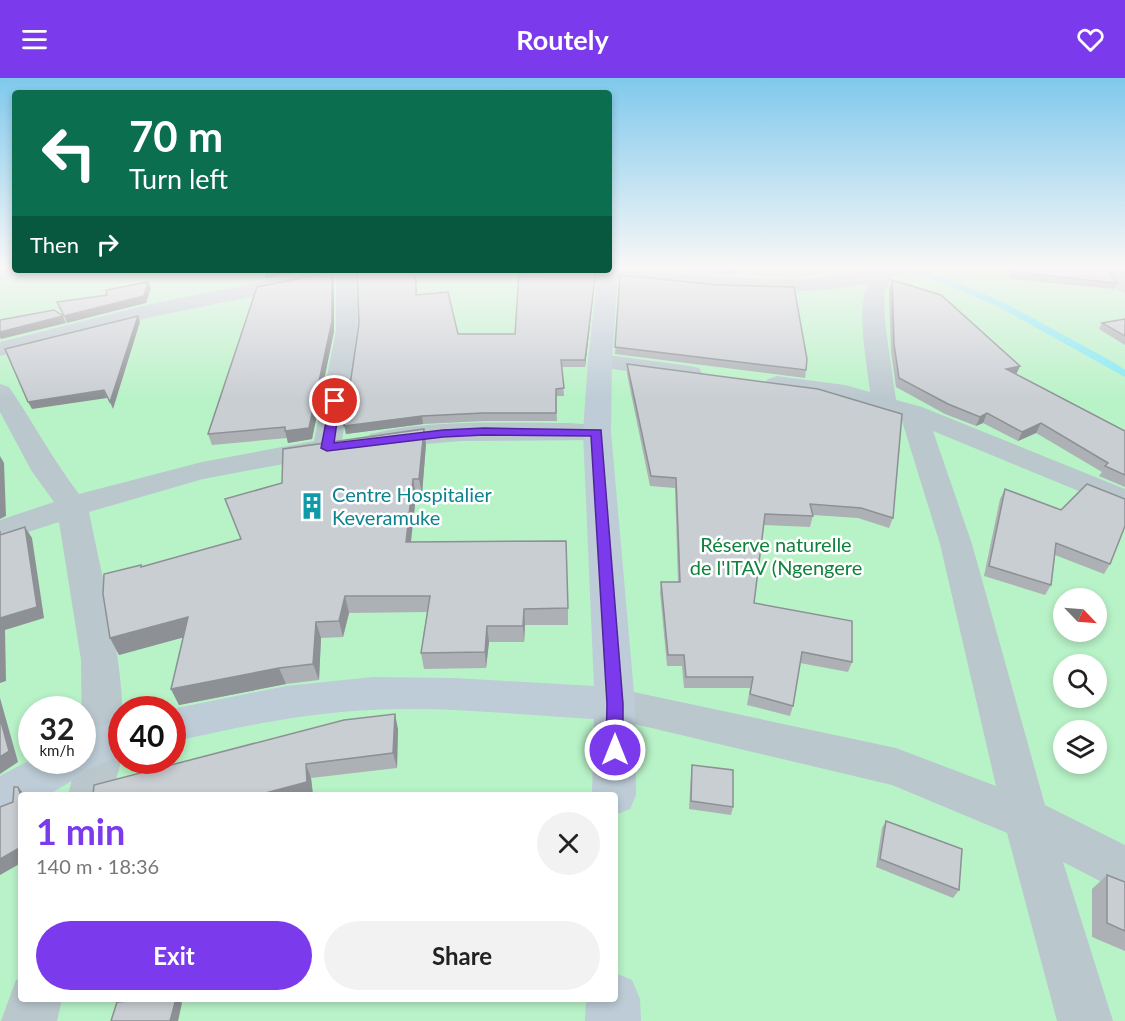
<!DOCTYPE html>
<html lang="en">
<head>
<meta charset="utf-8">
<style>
  :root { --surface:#fff; --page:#f2f2f2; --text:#222; --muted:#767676; --accent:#7c3aed }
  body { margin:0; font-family:Lato,sans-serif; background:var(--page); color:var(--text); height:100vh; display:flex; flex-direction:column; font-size:22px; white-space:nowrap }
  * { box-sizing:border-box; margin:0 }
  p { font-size:20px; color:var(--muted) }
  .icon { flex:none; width:33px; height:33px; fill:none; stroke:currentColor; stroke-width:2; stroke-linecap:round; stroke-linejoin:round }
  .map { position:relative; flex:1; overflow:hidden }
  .details { position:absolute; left:18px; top:714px; width:600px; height:210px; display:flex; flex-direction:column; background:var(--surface); border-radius:6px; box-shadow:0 3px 9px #0003 }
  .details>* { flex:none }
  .hud { position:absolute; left:12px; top:12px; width:600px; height:183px; border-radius:6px; box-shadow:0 3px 9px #0003; background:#0b6e4f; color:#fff; overflow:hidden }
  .needle { width:39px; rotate:115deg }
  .tools { position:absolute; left:1053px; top:510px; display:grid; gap:12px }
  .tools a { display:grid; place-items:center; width:54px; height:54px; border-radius:50%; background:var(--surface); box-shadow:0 3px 9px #0003; font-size:30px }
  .speed { position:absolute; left:18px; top:618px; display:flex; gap:12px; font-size:30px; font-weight:700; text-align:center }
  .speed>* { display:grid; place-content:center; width:78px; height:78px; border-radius:50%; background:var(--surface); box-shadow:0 3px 9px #0003; line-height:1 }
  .speed small { font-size:15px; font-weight:400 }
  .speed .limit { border:9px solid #d22; background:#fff; color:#111 }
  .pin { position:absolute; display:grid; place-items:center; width:51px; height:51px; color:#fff; margin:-26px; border:3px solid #fff; border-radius:50%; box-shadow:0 2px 6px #0007 }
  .me { position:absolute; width:66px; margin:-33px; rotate:0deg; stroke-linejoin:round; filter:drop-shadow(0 0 4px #0008) }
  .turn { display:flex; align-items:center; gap:21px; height:126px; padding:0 18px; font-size:27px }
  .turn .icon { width:78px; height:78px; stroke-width:2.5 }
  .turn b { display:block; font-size:42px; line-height:51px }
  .then { display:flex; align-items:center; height:57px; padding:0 18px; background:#0003; gap:12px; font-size:22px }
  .round { display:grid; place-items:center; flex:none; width:63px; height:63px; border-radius:32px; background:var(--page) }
  .head { display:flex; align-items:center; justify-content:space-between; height:102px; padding:0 18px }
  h1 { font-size:36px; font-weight:700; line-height:45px; color:var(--accent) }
  .primary-button { display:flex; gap:12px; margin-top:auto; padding:12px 18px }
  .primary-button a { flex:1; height:69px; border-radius:36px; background:var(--accent); color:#fff; font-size:24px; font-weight:700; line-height:69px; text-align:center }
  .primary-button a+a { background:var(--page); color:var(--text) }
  header { display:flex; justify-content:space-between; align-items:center; height:78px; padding:0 18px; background:var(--accent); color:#fff; font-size:27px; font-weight:700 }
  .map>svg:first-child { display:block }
</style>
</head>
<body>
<header><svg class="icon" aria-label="menu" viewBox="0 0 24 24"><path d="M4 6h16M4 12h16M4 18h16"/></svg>Routely<svg class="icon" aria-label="heart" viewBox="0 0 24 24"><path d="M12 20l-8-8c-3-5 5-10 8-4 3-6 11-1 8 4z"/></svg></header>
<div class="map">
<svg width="1125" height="943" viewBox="0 0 1125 943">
  <rect width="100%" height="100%" fill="#f1edee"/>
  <path fill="#b8f2c7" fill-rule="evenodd" d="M0 189H15V192H609V189H1125V943H0ZM1064 520H1096V554H1064ZM1064 586H1096V620H1064ZM32 632H82V682H32ZM122 632H172V682H122ZM1064 652H1096V686H1064ZM21 717H615V921H21Z"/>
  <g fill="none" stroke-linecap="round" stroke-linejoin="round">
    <g fill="#82e8f2" fill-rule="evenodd">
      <path d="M914 189H920L1003 224 1113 284 1125 292V299L997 228 914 193Z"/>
      <path d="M21 192H32L0 203V199Z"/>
    </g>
    <g fill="#bac8ce" fill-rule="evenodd">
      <path d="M609 189 719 199 793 202 830 199 882 189H912L909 193 893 198 884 214 885 245 896 322 922 329 1125 411V432L933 353 972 466 1045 727 1125 767V816L1063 784 1113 943H1057L1007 755 892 707 601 638 595 626 601 614 615 610 896 670 996 708 940 466 901 340 842 322 777 314 768 311 764 306 768 301 777 298 845 307 870 314C867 284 855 230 869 205 802 219 734 214 666 206 645 204 623 203 602 198L599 194 600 192H609Z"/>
      <path d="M1105 189H1125V215C1113 212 1108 201 1105 189Z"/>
      <path d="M320 192H359L356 196 358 253 341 370 337 376 203 401 89 434C105 514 128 596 122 677 120 690 115 704 112 717H68L77 682H82L81 582 59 444 0 463V442L54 424 31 392 0 334V306L9 309C33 344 53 382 79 416L202 384 314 363 336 253V201L152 239 0 278V264L151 226Z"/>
      <path d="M600 276 690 288 699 290 702 295 699 300 690 302 591 288 588 283 591 278Z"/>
      <path d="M570 345 607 348 611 354 607 360 597 362 461 363 380 370 370 368 366 362 370 356C432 341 506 345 570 345Z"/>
      <path d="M21 900V921H62L57 943H1L16 902Z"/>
    </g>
    <g fill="#bdccd6" fill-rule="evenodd">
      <path d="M609 189H616L618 192 612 283 611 354 635 626 636 717 630 731 615 737V717H592L594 641C520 637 445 628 371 632 303 635 238 649 172 664V632H167L286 608 373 599 455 600 594 608 583 354 588 283 598 192H609Z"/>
      <path d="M122 641V677L87 692 85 695 48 717H21V732L0 741V698L32 681 82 682V654Z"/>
      <path d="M615 895 632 902 640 921 641 943H585L586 921H615Z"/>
    </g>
  </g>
  <g fill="#adb1b5">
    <path d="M637 189H735L736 191 735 197Z"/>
    <path d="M1006 189H1108L1111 196 1117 205 1114 211 1010 201Z"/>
    <path d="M596 192 585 289H562L564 318H556L557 343H484L423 346 346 356 417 209V217L458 256H515L560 194Z"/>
    <path d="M620 197 806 292 805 300 615 276Z"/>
    <path d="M892 202 1016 296 1125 353V409L1099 398 1102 394 1036 355 1018 363 983 345 976 348 945 336 896 309 891 274 889 211Z"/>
    <path d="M334 204V253L312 361 288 365 287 360 212 367 208 356Z"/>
    <path d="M1125 241V267L1099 251 1102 245Z"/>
    <path d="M627 286 893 440 889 450 858 440 813 437 810 449 764 447 754 525 852 584 848 594 800 585 793 628 790 638 747 627 750 610H684L682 588H667L660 514 661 504H678L675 410 650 408 627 296Z"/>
    <path d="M426 366 422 416 416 417 411 464 568 530V547H525L524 564H489L486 590 424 591 421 575 427 534 349 535 343 559 321 560 319 602 286 606 179 627 171 611 183 559 119 577 110 560 141 487 142 489 241 461Z"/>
    <path d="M1005 411 1061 432 1110 486 1104 496 1055 477 1051 507 1045 517 984 498 1000 421Z"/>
    <path d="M398 651 397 690 311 700 313 717H93Z"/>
    <path d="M692 687 733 729 731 737 689 731 691 695Z"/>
    <path d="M886 743 959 812 953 820 876 789 882 750Z"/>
    <path d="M1107 797 1125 804V873L1092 859V811Z"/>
  </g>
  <g fill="#8d9094">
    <path d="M275 192H309L266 201 264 194Z"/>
    <path d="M596 192 585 289V282Z"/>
    <path d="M332 194 334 204V253L312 361 288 365 285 353Z"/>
    <path d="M148 204 151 210 146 225 67 245 64 238Z"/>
    <path d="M63 238 66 245 1 261 0 259V254Z"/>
    <path d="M138 238 140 244 113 331 110 324Z"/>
    <path d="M1020 288 1016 297 1006 291Z"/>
    <path d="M104 312 107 320 32 331 28 324Z"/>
    <path d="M987 335 983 345 976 348 980 339Z"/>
    <path d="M422 338 423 346 346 356 344 348Z"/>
    <path d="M1041 345 1036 355 1018 363 1022 354Z"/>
    <path d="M424 351 426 366 422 416 419 401Z"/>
    <path d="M0 378 4 385 6 438 0 441Z"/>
    <path d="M413 401 416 417 409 480 406 464Z"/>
    <path d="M25 449 32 460 44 540 5 552 6 603 0 605V540Z"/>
    <path d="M345 518 349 535 343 559 339 543Z"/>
    <path d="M524 531 525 547 524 564 523 548Z"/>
    <path d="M188 539 196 556 119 577 110 560Z"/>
    <path d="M316 544 321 560 319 602 313 586Z"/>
    <path d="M487 548 489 564 486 590 485 574Z"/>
    <path d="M279 590 286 606 179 627 171 611Z"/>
    <path d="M0 620 18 684 0 696Z"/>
    <path d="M395 636 398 651 397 690 393 675Z"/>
    <path d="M306 686 311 700 313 717H258Z"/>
    <path d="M18 709 25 717H21Z"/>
    <path d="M21 769V785L0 797V781Z"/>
    <path d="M176 921H179L182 925 178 943H170Z"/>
  </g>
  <g fill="#c9ced3" stroke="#8d9094" stroke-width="1.5">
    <path d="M713 189H735L736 191Z"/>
    <path d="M1011 189H1108L1111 196 1117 205 1013 194Z"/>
    <path d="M265 192H275L264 194Z"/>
    <path d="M357 192H412L416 202V217L448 214 458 256H515L519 195 560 194V192H596L585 282H561L564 310 556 311V335H483L422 338 344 348 359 246Z"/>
    <path d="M332 194V243L309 350 285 353V349L208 356 257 209Z"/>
    <path d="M620 197 718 207 794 209 807 281 806 292 615 269Z"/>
    <path d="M892 202 941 217 1020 288 1006 291 1125 353V397L1105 388 1108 385 1041 345 1022 354 987 335 980 339 948 326 899 300 894 266Z"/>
    <path d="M148 204 144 218 64 238 57 224 107 217 106 212Z"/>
    <path d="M54 232 63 238 0 254V242Z"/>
    <path d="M138 238 110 324 104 312 28 324 5 271Z"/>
    <path d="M1125 241V258L1102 245Z"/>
    <path d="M627 286 818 311 902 336 893 440 861 430 810 426 813 438 765 436 754 525 852 543V584L802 574 793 628 750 616 753 599H686L684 577H668L661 504H680L676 400 651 398Z"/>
    <path d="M424 351 419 401H413L406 464 566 463 568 530 524 531 523 548H487L485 574 421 575 430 518H345L339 543 316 544 313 586 279 590 171 611 188 539 110 560 103 516 104 496 141 487V489L241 461 225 421 282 405 283 371Z"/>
    <path d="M1087 406 1125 421V448L1110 486 1056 465 1051 507 989 488 1005 411 1061 432Z"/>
    <path d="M25 449 37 529 0 540V453V457Z"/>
    <path d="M395 636 393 675 306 686 307 704 258 717H93L94 707 344 642Z"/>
    <path d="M0 640 9 673 0 679Z"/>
    <path d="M692 687 733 692V729L691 723Z"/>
    <path d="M14 709H18L21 718V769L0 781V729L13 724Z"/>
    <path d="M886 743 962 771 959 812 880 781Z"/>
    <path d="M1107 797 1125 804V853L1107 845Z"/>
    <path d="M150 921H176L170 943H111L117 924Z"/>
  </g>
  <linearGradient id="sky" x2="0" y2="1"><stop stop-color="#7fc9ec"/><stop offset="0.59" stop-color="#f9f7f7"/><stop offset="1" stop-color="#f9f7f7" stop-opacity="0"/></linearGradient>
  <rect width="1125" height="321" fill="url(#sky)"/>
  <path fill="#7c3aed" stroke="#51269a" stroke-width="1.5" d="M335 320 340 323 334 365 443 352 484 350 601 352 623 626V672L621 677 615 679 608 677 606 672 607 626 591 358 484 357 443 359 327 373 321 370 330 323Z"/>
  <defs>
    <symbol id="building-bare" viewBox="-9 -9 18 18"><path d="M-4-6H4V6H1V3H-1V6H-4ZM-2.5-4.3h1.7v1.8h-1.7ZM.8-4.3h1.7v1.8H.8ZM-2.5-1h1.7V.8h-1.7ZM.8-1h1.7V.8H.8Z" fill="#0f9aa8" stroke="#fff" stroke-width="2.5" paint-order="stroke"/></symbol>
  </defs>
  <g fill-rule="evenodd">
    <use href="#building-bare" x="293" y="409" width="38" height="38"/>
  </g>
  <g text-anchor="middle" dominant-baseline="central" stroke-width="5" stroke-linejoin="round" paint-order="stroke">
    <g font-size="20" fill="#0d838f" stroke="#fff" text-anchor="start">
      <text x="332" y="416">Centre Hospitalier<tspan x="332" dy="23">Keveramuke</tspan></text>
    </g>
    <g font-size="20" fill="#10833c" stroke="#fff">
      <text x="776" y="466">Réserve naturelle<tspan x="776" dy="23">de l'ITAV (Ngengere</tspan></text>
    </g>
  </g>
</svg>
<div class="tools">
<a><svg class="needle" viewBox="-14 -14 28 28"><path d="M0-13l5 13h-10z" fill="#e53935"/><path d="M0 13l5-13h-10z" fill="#767676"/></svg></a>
<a><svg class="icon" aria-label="search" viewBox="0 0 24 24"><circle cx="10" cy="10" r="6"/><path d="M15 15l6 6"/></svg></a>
<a><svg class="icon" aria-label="layers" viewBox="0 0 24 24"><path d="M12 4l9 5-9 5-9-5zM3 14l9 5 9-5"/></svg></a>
</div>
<div class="speed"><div>32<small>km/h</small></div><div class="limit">40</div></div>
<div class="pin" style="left:335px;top:323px;background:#d93025"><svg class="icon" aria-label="arrive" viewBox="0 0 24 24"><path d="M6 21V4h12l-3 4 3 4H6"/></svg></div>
<svg class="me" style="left:615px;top:672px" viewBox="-20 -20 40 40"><circle r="17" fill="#7c3aed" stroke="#fff" stroke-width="3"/><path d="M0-11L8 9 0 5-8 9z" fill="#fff"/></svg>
<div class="hud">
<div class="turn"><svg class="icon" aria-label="left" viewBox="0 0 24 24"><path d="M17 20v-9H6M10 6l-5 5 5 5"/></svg><div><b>70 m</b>Turn left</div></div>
<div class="then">Then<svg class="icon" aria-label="right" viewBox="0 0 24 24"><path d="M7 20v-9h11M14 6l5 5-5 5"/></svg></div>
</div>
<section class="details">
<div class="head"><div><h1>1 min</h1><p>140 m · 18:36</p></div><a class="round"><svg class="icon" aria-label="close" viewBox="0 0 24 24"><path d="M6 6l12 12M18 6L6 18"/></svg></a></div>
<div class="primary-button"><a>Exit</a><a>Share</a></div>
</section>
</div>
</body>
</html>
